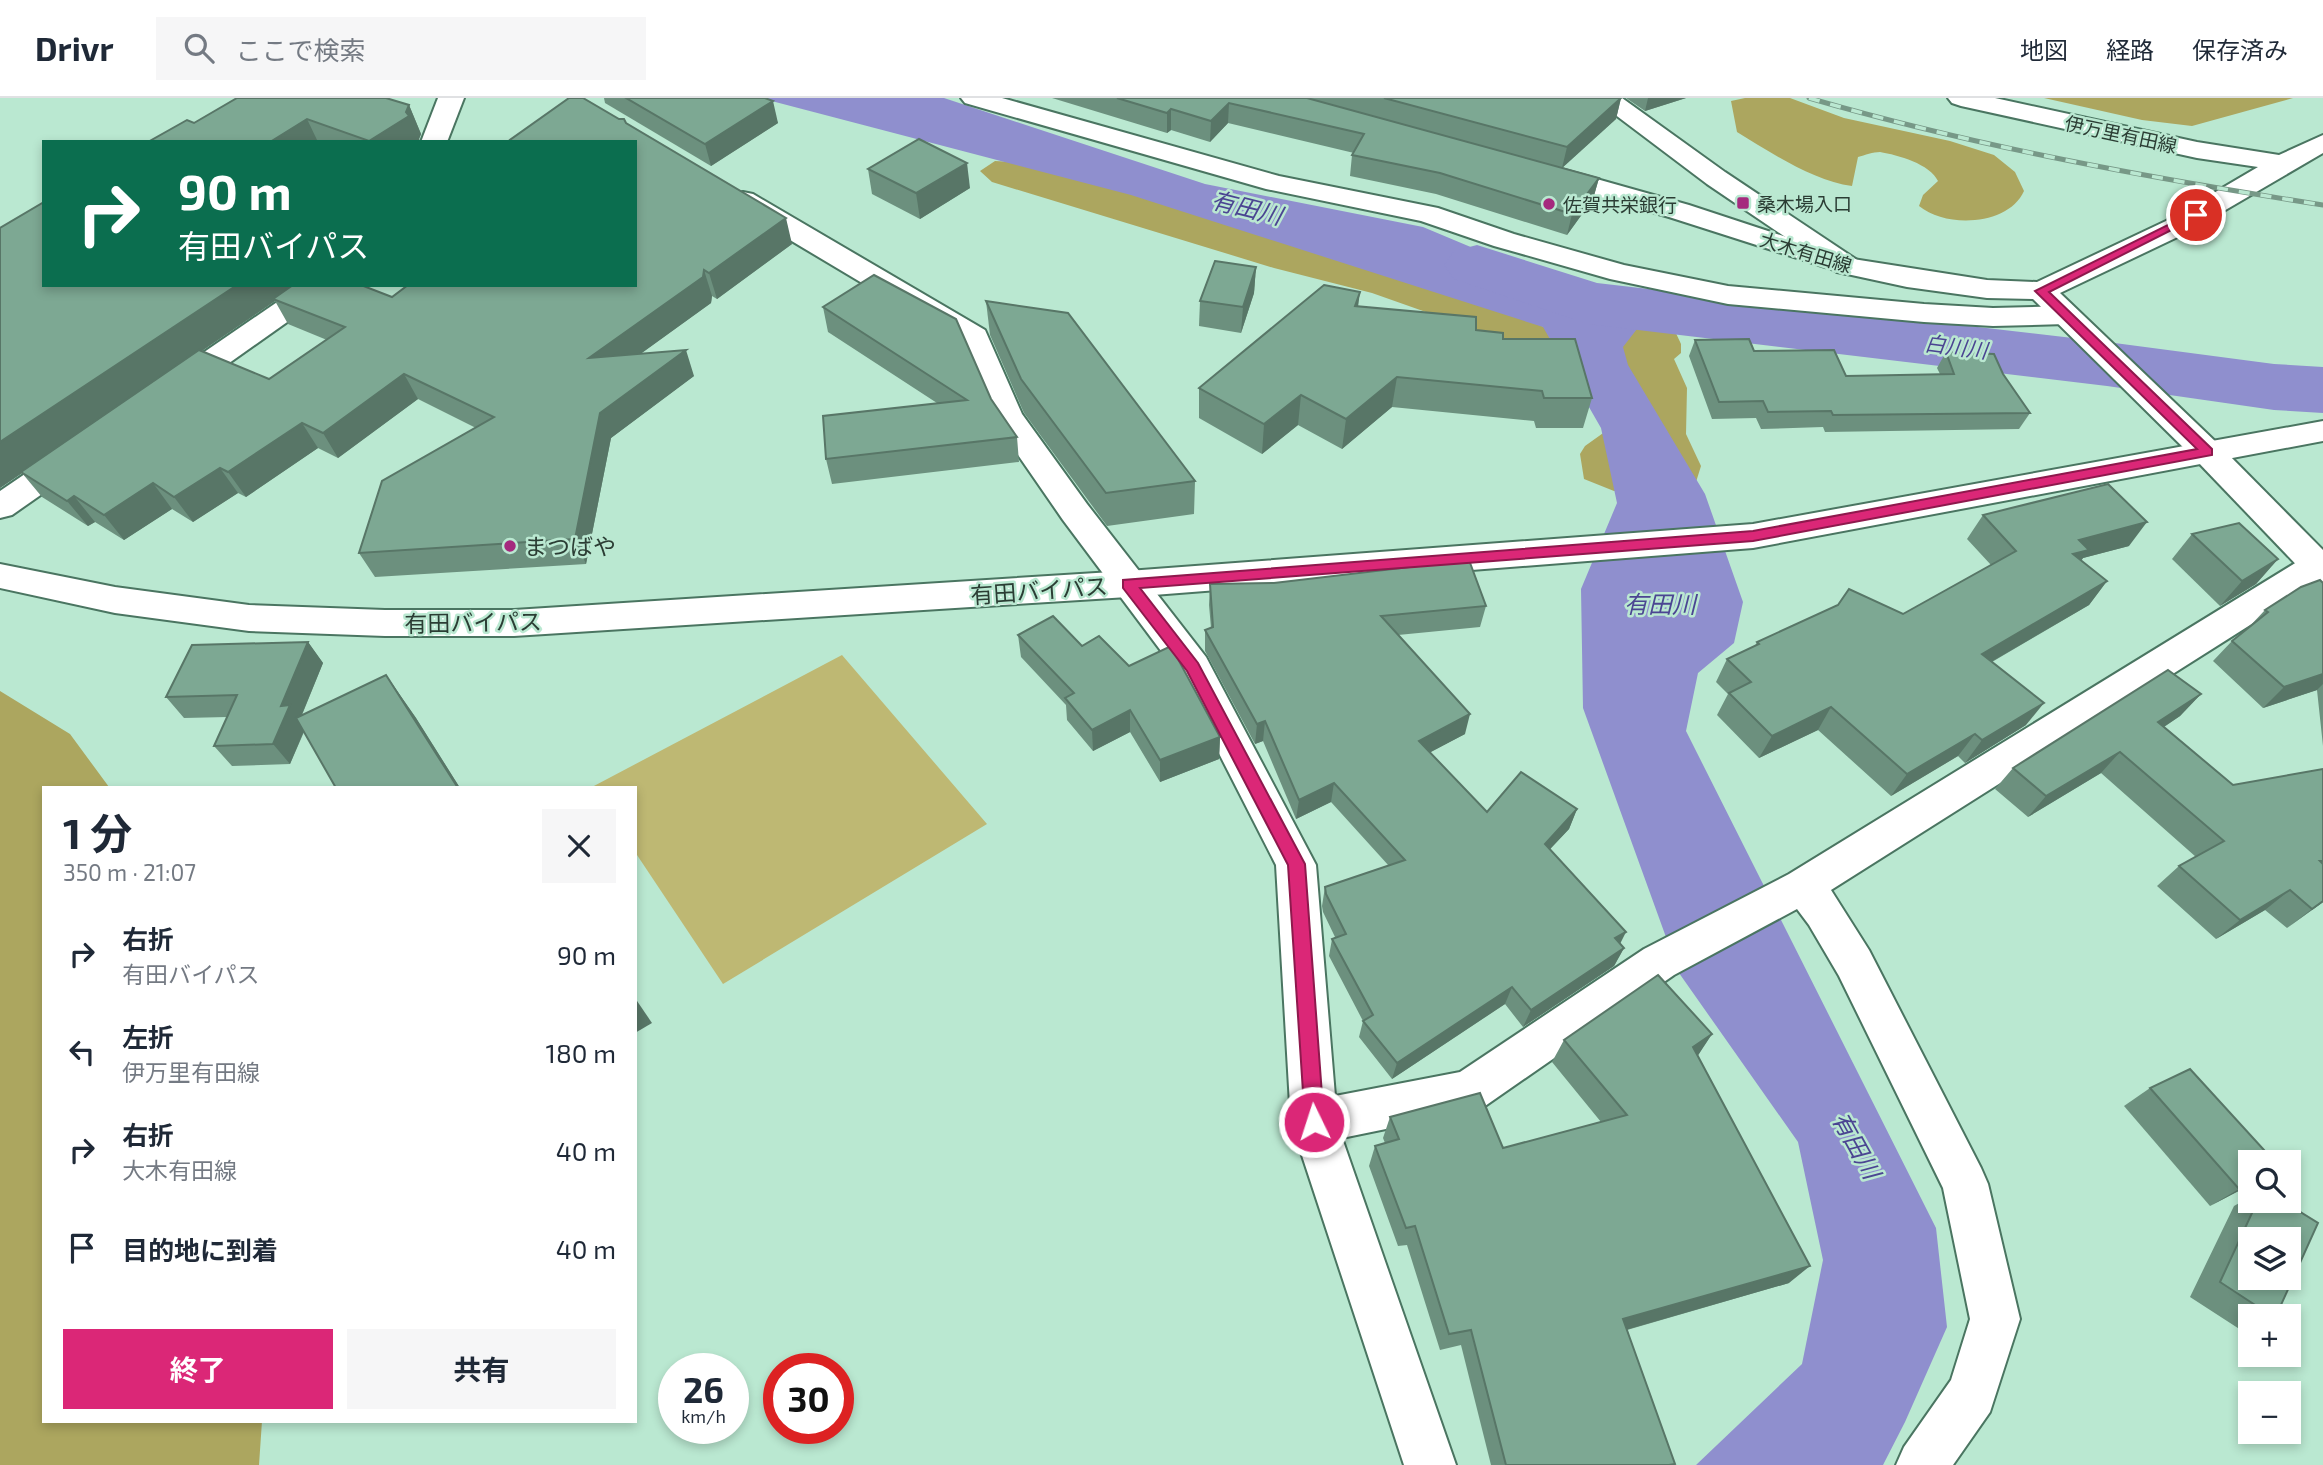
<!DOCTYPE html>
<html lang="ja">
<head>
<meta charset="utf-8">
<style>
  :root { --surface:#fff; --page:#f6f6f7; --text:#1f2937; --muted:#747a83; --line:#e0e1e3; --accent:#db2777 }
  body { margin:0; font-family:"Exo 2","Noto Sans JP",sans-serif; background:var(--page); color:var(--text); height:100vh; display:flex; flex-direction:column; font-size:26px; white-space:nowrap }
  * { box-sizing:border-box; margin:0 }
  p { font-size:23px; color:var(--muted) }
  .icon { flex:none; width:38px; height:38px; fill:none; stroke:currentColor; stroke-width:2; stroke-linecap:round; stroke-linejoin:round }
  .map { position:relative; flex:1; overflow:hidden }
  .drawer { position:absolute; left:42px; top:688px; width:595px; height:637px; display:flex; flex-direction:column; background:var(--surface); border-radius:0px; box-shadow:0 4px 10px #0003 }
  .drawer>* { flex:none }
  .banner { position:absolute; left:42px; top:42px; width:595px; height:147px; border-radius:0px; box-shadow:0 4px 10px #0003; background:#0b6e4f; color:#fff; overflow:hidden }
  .tools { position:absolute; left:2238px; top:1052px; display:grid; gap:14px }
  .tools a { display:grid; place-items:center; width:63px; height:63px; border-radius:0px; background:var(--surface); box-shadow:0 4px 10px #0003; font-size:35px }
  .speed { position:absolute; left:658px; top:1255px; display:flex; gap:14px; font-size:35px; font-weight:700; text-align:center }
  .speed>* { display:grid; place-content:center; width:91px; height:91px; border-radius:50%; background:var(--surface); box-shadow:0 4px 10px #0003; line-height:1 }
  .speed small { font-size:18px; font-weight:400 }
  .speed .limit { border:10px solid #d22; background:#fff; color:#111 }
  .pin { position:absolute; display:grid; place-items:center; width:60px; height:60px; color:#fff; margin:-30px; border:4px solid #fff; border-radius:50%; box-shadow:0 2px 7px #0007 }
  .me { position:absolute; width:77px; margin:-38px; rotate:356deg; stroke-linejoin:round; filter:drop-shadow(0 0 5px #0008) }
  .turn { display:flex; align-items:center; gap:24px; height:147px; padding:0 21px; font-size:32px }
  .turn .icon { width:91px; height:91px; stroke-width:2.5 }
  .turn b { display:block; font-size:49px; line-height:60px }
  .round { display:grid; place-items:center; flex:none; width:74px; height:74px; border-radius:0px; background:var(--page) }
  .summary { display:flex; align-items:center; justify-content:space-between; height:119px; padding:0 21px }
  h1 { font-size:42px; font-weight:700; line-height:52px }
  .action { display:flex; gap:14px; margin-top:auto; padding:14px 21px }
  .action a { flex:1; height:80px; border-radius:0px; background:var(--accent); color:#fff; font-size:28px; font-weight:700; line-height:80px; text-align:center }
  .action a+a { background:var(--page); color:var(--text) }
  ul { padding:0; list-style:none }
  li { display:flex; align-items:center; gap:21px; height:98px; padding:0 21px }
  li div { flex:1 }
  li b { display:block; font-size:26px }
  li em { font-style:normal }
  header { display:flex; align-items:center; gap:42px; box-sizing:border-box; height:98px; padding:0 35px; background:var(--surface); border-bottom:2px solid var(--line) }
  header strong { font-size:33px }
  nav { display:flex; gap:38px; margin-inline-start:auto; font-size:24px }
  .search { width:490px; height:63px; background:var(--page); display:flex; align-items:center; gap:18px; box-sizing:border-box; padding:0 24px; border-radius:0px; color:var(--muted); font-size:26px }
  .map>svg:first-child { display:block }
</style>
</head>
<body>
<header>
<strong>Drivr</strong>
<div class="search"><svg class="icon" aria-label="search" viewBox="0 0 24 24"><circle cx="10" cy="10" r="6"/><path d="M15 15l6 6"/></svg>ここで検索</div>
<nav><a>地図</a><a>経路</a><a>保存済み</a></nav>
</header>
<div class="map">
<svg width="2323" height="1367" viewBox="0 0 2323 1367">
  <rect width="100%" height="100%" fill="#bae8d1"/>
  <path fill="#beb873" d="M842 557 987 726 723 886 635 754V690L592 689Z"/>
  <g fill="#aca65f">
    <path d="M1745 0H1790L1844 20 1950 43 1994 57 2015 74 2024 93C2009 127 1947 131 1919 108L1923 97 1938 83C1930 66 1898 57 1880 54 1873 54 1865 57 1858 59L1852 88C1813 83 1770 54 1737 34L1731 3Z"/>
    <path d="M2044 0H2293L2192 28 2142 22Z"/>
    <path d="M995 63 1053 66 1217 99 1582 244 1521 257 1457 225 1372 195 1274 170 992 84 980 73Z"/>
    <path d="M1656 224 1674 231 1681 246V255L1674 261 1687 290 1686 336 1701 368 1696 384 1614 393 1584 381 1580 356 1585 348 1606 333 1628 286 1619 227Z"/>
    <path d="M0 593 70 636 109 689 44 690V1323H262L259 1367H0Z"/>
  </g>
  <path fill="#8f8fce" d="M760 0H944L1205 86 1423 129 1566 189 1637 231 1623 249 1628 267 1705 396 1743 504 1734 545 1698 575 1686 633 1936 1130 1947 1229 1905 1324 1883 1367H1696L1802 1266 1823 1162 1798 1044 1679 875 1583 610 1581 491 1617 405 1601 330 1543 229 1131 97Z"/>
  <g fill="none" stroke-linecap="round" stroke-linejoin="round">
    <path fill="#8f8fce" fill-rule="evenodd" d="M1477 147 1597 185 2107 244 2274 266 2323 269V315L2274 312 2107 288 1588 226 1454 181 1444 167 1454 153Z"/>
    <defs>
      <g id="street">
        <path d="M438 0H464L447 44H421Z"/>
        <path d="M961 0H1002L1279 78 1438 110 1514 136 1624 167 1728 188 1924 206 1993 210 2066 208 2076 211 2081 217 2076 223 2066 226 1993 228 1924 224 1728 206 1610 181 1494 148 1421 123 1266 91 965 5Z"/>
        <path d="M1593 0H1622L1725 74 1857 162 1861 168 1857 174 1847 176 1837 174 1707 86Z"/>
        <path d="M743 94 753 96 985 232 1022 316 1087 406 1206 559 1316 767 1335 998 1460 974 1644 851 1789 776 2305 459 2317 456 2323 457V481L1831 792 1869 852 1981 1070 1988 1086 2020 1221 1990 1314 1953 1367H1896L1904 1349 1951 1282 1970 1221 1943 1090 1839 878 1809 827 1797 811 1674 877 1485 1008 1469 1014 1342 1040 1456 1367H1404L1291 1024 1276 767 1179 577 1063 422 996 325 961 244 733 108 729 102 733 96Z"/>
        <path d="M302 187H335L331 193 184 297 173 300 162 297 158 290 162 283Z"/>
        <path d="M74 347 85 350 90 358 85 366 12 417 0 420V393L63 350Z"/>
      </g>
      <path id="secondary" d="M1948 0H1995L2197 44 2279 57 2323 37V55L2186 135 2060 195 2218 346 2223 354 2218 362 2207 365 2196 362 2033 201 1987 200 1907 189 1847 176 1669 119 1536 81 1532 75 1536 69 1545 67 1554 69 1689 107 1853 161 1987 182 2037 184 2166 123 2258 69 2197 60 1961 8 1952 5Z"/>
      <path id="primary" d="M2207 343 2218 346 2323 452V485L2311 482 2196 362 2191 354 2196 346Z"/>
      <path id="highway" d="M2323 323V343L1753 450 1128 499 514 538H385L249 533 115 515 0 490V466L115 489 249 507 385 512H514L1128 473 1753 426Z"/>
    </defs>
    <use href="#street" stroke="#4a7561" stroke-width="4"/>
    <use href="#secondary" stroke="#4a7561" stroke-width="4"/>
    <use href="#primary" stroke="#4a7561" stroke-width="4"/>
    <use href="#highway" stroke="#4a7561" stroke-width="4"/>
    <use href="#street" fill="#fff" fill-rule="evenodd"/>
    <use href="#secondary" fill="#fff" fill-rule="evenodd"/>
    <use href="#primary" fill="#fff" fill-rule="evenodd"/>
    <use href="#highway" fill="#fff" fill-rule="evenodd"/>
    <defs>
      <path id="rail" d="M1809 0C1977 49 2151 80 2323 107"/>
    </defs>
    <use href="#rail" stroke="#779887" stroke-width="5"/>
    <use href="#rail" stroke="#bae8d1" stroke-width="3.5" stroke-dasharray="11" stroke-linecap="butt"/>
  </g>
  <g fill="#6c907e" fill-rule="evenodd">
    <path d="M604 0H765L778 25 711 68 605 5Z"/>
    <path d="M1052 0H1307L1599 80 1593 101 1567 137 1436 96 1350 78 1352 57 1354 55 1228 25 1210 44 1171 32 1167 35Z"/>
    <path d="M1307 0H1621L1616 21 1562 70Z"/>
    <path d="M1626 0H1686L1645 13Z"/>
    <path d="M409 7 421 36 419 41 420 44H148L194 25Z"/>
    <path d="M626 25 792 146 717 201 712 198 711 205 640 256 694 278 611 340 586 466 375 479 359 455 476 330 418 301 338 360 318 350 246 399 238 395 193 424 172 411 124 442 95 424 88 428 42 399 22 375 0 390 44 104 392 199 635 187ZM275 203 288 226 327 242 269 281 202 253Z"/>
    <path d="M868 71 970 90 920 121 872 96Z"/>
    <path d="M1256 169 1254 195 1241 235 1199 228 1200 203Z"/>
    <path d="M986 203 1195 383 1194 416 1107 428 1024 315 990 237Z"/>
    <path d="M1358 208 1476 232 1503 241 1592 300 1583 330H1536L1534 323 1392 309 1342 351 1298 327 1262 356 1199 320V290Z"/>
    <path d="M823 209 991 301 1017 339 1019 364 832 386 826 361 937 305 828 234Z"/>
    <path d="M1695 242 1754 253 1846 278 1940 276 1937 270 1946 254 2003 276 2030 315 2019 331 1825 334 1823 329 1761 331 1756 320 1712 321 1689 258Z"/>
    <path d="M1983 417 2129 448 2083 460 2081 463 2107 483 2089 507 1992 564 2026 627 1965 665 1958 658 1891 698 1818 632 1759 660 1717 617 1728 596 1716 584 1727 561 1755 548 1757 544 1903 516 1991 467 1967 441Z"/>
    <path d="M2192 436 2278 461 2256 486 2220 508 2172 461Z"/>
    <path d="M2323 485V648L2317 592 2263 610 2213 563 2232 543 2249 529 2265 512Z"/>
    <path d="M1210 486 1486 508 1480 529 1398 537 1465 636 1430 654 1487 714 1577 711 1569 731 1550 751 1624 850 1614 868 1523 929 1505 906 1392 981 1359 939 1363 923 1329 858 1332 841 1335 839 1323 814 1322 808 1325 789 1389 768 1331 704 1296 721 1263 643 1255 646 1205 553V532L1211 530 1209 507Z"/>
    <path d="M1018 537 1082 548 1129 568 1220 639 1219 661 1160 684 1130 634 1093 653 1067 622 1066 607 1021 559Z"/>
    <path d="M308 544 323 565 302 617 386 577 416 620 460 690H336L304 634 290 666 232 668 214 648 227 619 184 620 166 599Z"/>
    <path d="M2201 596 2180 618 2164 629 2233 687 2323 671V804L2287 830 2265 812 2216 841 2157 788 2179 768 2196 759 2101 675 2028 719 1995 691 2013 670Z"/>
    <path d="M1712 936 1697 958 1789 1185 1627 1232 1675 1366 1673 1367H1491L1461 1247 1440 1252 1407 1147 1398 1148 1369 1068 1375 1048 1385 1045 1383 1040 1390 1019 1503 1050 1601 1024 1552 964 1564 942Z"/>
    <path d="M2150 990 2250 1064V1087L2210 1108 2124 1008Z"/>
    <path d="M2250 1099V1102H2281L2276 1218H2250V1231L2244 1234 2190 1199 2234 1108Z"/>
  </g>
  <g fill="#587667">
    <path d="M1621 0 1616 21 1562 70 1567 49Z"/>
    <path d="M1648 0H1686L1645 13Z"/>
    <path d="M773 3 778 25 711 68 705 46Z"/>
    <path d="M1229 5 1228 25 1210 44 1211 23Z"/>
    <path d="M409 7 421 36 419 41 420 44H370L369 43 406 14Z"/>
    <path d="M1171 11V32L1167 35V15Z"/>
    <path d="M307 21 318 44H270Z"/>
    <path d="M967 65 970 90 920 121 916 95Z"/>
    <path d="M1599 80 1593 101 1567 137 1572 116Z"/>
    <path d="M786 120 792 146 717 201 709 175Z"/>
    <path d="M1256 169 1254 195 1241 235 1243 209Z"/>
    <path d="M704 172 712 198 711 205 599 286 589 260Z"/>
    <path d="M237 187H298L273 201 275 203 0 390V344Z"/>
    <path d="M1360 194 1356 224 1355 208Z"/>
    <path d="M686 252 694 278 611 340 586 466 575 441 600 315Z"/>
    <path d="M404 276 418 301 338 360 323 335Z"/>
    <path d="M1397 279 1392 309 1342 351 1346 321Z"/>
    <path d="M1301 297 1298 327 1262 356 1264 326Z"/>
    <path d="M302 325 318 350 246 399 228 374Z"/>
    <path d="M220 370 238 395 193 424 174 399Z"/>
    <path d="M153 385 172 411 124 442 104 417Z"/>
    <path d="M74 398 95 424 88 428 67 403Z"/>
    <path d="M2147 424 2129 448 2083 460 2071 476 2055 480 2079 442Z"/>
    <path d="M2278 461 2256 486 2220 508 2242 483Z"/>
    <path d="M2107 483 2089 507 1965 579 1982 556Z"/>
    <path d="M308 544 323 565 300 621 306 628 290 666 273 646 281 608Z"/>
    <path d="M2323 576V586L2317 592 2263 610 2284 589Z"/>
    <path d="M386 577 416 620 460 690H458Z"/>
    <path d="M2201 596 2180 618 2138 646 2158 624Z"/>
    <path d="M2044 605 2026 627 1965 665 1982 642Z"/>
    <path d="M1831 609 1818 632 1759 660 1772 638Z"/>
    <path d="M1130 612V634L1093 653 1092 632Z"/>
    <path d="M1470 616 1465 636 1414 663 1419 643Z"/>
    <path d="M1265 623 1263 643 1255 646 1257 626Z"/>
    <path d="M1975 636 1958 658 1891 698 1907 676Z"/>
    <path d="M1220 639 1219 661 1160 684V662Z"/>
    <path d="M2120 654 2101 675 2028 719 2046 698Z"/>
    <path d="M1334 685 1331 704 1296 721 1299 702Z"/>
    <path d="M1577 711 1569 731 1537 765 1545 746Z"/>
    <path d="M2290 792 2265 812 2216 841 2240 822Z"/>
    <path d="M2323 803V804L2287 830 2312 811Z"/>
    <path d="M1626 834 1617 852 1615 840Z"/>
    <path d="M1624 850 1614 868 1523 929 1531 912Z"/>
    <path d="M1512 889 1505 906 1392 981 1397 965Z"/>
    <path d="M635 900 652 925 635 935Z"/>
    <path d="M1712 936 1697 959 1693 949Z"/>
    <path d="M2250 1085V1087L2210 1108 2239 1091Z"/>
    <path d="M1810 1168 1789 1185 1608 1237 1623 1221Z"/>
  </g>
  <g fill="#7da893" stroke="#587667" stroke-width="2" fill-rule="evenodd">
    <path d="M237 0H386L409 7 406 14 409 18 369 43 307 21 270 44H148L187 22 194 25Z"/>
    <path d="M569 0H583L619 21H624L626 25 786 120 709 175 704 172 703 179 589 260 686 252 600 315 575 441 359 455 382 383 494 319 404 276 323 335 302 325 228 374 220 370 174 399 153 385 104 417 74 398 67 403 21 374 199 252 269 281 345 229 273 201 293 187H361L392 199 408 187H635V44H507Z"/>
    <path d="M626 0H765L773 3 705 46Z"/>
    <path d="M1117 0H1307L1599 80 1572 116 1440 75 1352 57 1364 36 1229 5 1211 23 1171 11 1167 15Z"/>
    <path d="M1384 0H1621L1567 49Z"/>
    <path d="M919 41 967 65 916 95 868 71Z"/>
    <path d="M44 104V187H237L0 344V130Z"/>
    <path d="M1215 163 1256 169 1243 209 1200 203Z"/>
    <path d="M874 177 956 221 991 301 1017 339 826 361 823 318 967 302 823 209Z"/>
    <path d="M1324 187 1360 194 1355 208 1476 219V232L1503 235V241H1575L1592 300H1544L1542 293 1397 279 1346 321 1301 297 1264 326 1199 290Z"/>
    <path d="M986 203 1068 215 1195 383 1106 395 1021 281Z"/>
    <path d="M1749 241 1754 253 1834 252 1846 278 1954 276 1946 254 1994 256 2003 276 2030 315 1833 317 1831 313 1768 314 1763 303 1719 304 1695 242Z"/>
    <path d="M2108 386 2147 424 2079 442 2089 452 2073 456 2107 483 1982 556 2044 605 1982 642 1975 636 1907 676 1831 609 1772 638 1729 595 1751 584 1727 561 1759 546 1757 544 1838 507 1849 491 1903 516 2016 453 1983 417Z"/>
    <path d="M2239 425 2278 461 2242 483 2192 436Z"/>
    <path d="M1469 462 1486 508 1381 518 1470 616 1419 643 1487 714 1521 674 1577 711 1545 746 1626 834 1615 840 1624 850 1531 912 1512 889 1397 965 1363 923 1373 917 1332 841 1346 836 1326 796 1325 789 1405 762 1334 685 1299 702 1265 623 1257 626 1205 532 1213 529 1210 486 1274 485Z"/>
    <path d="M2320 482 2323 485V576L2284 589 2232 543 2268 514 2265 512 2301 489Z"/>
    <path d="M1053 518 1082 548 1099 538 1129 568 1171 548 1220 639 1160 662 1130 612 1092 632 1065 600 1074 595 1018 537Z"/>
    <path d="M308 544 281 608 290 607 273 646 214 648 237 597 166 599 192 547Z"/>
    <path d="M2168 572 2201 596 2158 624 2233 687 2323 671V763H2320L2323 766V803L2312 811 2290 792 2240 822 2179 768 2224 743 2120 654 2046 698 2013 670Z"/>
    <path d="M386 577 458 690H336L296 620Z"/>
    <path d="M1658 877 1712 936 1693 949 1810 1168 1623 1221 1675 1366 1669 1367H1506L1471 1232 1449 1236 1415 1128 1406 1130 1375 1048 1399 1041 1390 1019 1480 995 1503 1050 1627 1017 1564 942Z"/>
    <path d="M2190 971 2275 1064H2250V1085L2239 1091 2150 990Z"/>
    <path d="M2258 1102H2281L2318 1125 2276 1218H2272L2220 1184ZM2250 1141H2289V1180H2250Z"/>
  </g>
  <path fill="#db2777" stroke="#8e194d" stroke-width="2" d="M2192 115 2201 117 2049 194 2212 351V357L1753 443 1140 490 1198 565 1305 766 1324 1024 1321 1030 1314 1033 1308 1030 1305 1024 1288 767 1187 573 1123 490V482L1753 433 2197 351 2035 193Z"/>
  <g fill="#a52a7e" stroke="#bae8d1" stroke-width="2.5">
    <rect x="1736" y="98" width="14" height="14" rx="3.5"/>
    <circle cx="1549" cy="106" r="7"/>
    <circle cx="510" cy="448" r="7"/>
  </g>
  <g text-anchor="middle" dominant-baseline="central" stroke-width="5" stroke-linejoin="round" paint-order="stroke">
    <g font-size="19" fill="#2b3d34" stroke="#bae8d1">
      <text transform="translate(2121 36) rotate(12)">伊万里有田線</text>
      <text transform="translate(1806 154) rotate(17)">大木有田線</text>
    </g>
    <g font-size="19" fill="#2b3d34" stroke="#bae8d1" text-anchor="start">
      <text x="1757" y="105">桑木場入口</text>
      <text x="1563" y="106">佐賀共栄銀行</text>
    </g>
    <g font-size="21" font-style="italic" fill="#4b4592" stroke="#bae8d1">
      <text transform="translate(1956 248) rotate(7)">白川川</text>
    </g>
    <g font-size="23" fill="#2b3d34" stroke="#bae8d1" text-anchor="start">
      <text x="524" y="448">まつばや</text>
    </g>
    <g font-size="23" fill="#2b3d34" stroke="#bae8d1">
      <text transform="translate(1039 492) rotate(-4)">有田バイパス</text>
      <text transform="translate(473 524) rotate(-1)">有田バイパス</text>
    </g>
    <g font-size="24" font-style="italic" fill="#4b4592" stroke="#bae8d1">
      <text transform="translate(1247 109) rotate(14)">有田川</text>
      <text x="1660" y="505">有田川</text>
      <text transform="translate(1857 1047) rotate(61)">有田川</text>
    </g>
  </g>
</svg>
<div class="tools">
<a><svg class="icon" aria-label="search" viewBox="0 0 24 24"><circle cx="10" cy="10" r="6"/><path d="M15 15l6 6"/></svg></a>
<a><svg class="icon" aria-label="layers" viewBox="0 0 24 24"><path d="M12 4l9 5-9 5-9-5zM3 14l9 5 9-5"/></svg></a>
<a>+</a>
<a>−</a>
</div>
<div class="speed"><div>26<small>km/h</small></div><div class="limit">30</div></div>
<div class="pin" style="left:2196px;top:117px;background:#d93025"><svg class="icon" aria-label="arrive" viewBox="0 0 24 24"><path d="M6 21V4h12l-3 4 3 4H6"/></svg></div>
<svg class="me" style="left:1314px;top:1024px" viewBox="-20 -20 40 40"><circle r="17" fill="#db2777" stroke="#fff" stroke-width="3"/><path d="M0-11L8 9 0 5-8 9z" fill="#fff"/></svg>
<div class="banner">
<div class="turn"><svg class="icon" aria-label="right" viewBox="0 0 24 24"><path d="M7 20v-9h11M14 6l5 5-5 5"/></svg><div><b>90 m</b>有田バイパス</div></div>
</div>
<section class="drawer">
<div class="summary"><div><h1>1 分</h1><p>350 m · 21:07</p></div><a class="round"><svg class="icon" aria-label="close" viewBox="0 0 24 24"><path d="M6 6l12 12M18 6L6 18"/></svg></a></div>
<ul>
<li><svg class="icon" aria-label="right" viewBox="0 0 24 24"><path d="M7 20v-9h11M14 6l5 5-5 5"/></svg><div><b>右折</b><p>有田バイパス</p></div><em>90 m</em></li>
<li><svg class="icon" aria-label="left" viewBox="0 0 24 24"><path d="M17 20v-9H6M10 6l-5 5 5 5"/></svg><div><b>左折</b><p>伊万里有田線</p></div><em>180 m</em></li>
<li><svg class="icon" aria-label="right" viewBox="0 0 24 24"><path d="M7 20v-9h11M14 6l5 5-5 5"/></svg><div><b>右折</b><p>大木有田線</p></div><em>40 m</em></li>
<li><svg class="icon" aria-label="arrive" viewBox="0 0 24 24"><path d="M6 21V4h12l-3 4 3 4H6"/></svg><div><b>目的地に到着</b></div><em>40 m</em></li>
</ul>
<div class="action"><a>終了</a><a>共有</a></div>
</section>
</div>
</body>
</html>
